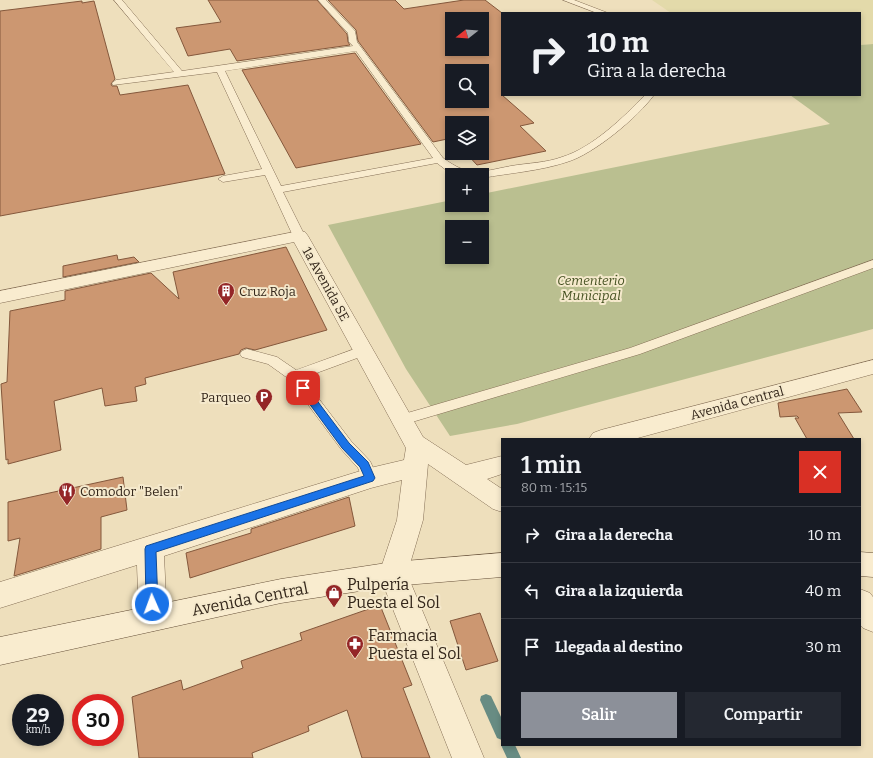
<!DOCTYPE html>
<html lang="es">
<head>
<meta charset="utf-8">
<style>
  :root { --surface:#171b24; --page:#242831; --text:#f1f3f6; --muted:#9ea1a6; --line:#363941; --accent:#8c9099 }
  body { margin:0; font-family:Bitter,serif; background:var(--page); color:var(--text); height:100vh; display:flex; flex-direction:column; font-size:15px; white-space:nowrap }
  * { box-sizing:border-box; margin:0 }
  p { font-size:13px; color:var(--muted) }
  .icon { flex:none; width:22px; height:22px; fill:none; stroke:currentColor; stroke-width:2; stroke-linecap:round; stroke-linejoin:round }
  .map { position:relative; flex:1; overflow:hidden }
  .side { position:absolute; left:501px; top:438px; width:360px; height:308px; display:flex; flex-direction:column; background:var(--surface); border-radius:0px; box-shadow:0 2px 6px #0003 }
  .side>* { flex:none }
  .hud { position:absolute; left:501px; top:12px; width:360px; height:84px; border-radius:0px; box-shadow:0 2px 6px #0003; background:#171b24; color:var(--text); overflow:hidden }
  .needle { width:26px; rotate:253deg }
  .tools { position:absolute; left:445px; top:12px; display:grid; gap:8px }
  .tools a { display:grid; place-items:center; width:44px; height:44px; border-radius:0px; background:var(--surface); box-shadow:0 2px 6px #0003; font-size:20px }
  .speed { position:absolute; left:12px; top:694px; display:flex; gap:8px; font-size:20px; font-weight:700; text-align:center }
  .speed>* { display:grid; place-content:center; width:52px; height:52px; border-radius:50%; background:var(--surface); box-shadow:0 2px 6px #0003; line-height:1 }
  .speed small { font-size:10px; font-weight:400 }
  .speed .limit { border:6px solid #d22; background:#fff; color:#111 }
  .pin { position:absolute; display:grid; place-items:center; width:34px; height:34px; color:#fff; margin:-17px; border-radius:8px; box-shadow:0 2px 6px #0006 }
  .me { position:absolute; width:44px; margin:-22px; rotate:358deg; stroke-linejoin:round; filter:drop-shadow(0 0 3px #0008) }
  .turn { display:flex; align-items:center; gap:14px; height:84px; padding:0 20px; font-size:18px }
  .turn .icon { width:52px; height:52px; stroke-width:2.5 }
  .turn b { display:block; font-size:28px; line-height:34px }
  .round { display:grid; place-items:center; flex:none; width:42px; height:42px; border-radius:0px; background:var(--page) }
  .overview { display:flex; align-items:center; justify-content:space-between; height:68px; padding:0 20px }
  h1 { font-size:24px; font-weight:600; line-height:30px }
  .action { display:flex; gap:8px; margin-top:auto; padding:8px 20px }
  .action a { flex:1; height:46px; border-radius:0px; background:var(--accent); color:#fff; font-size:16px; font-weight:600; line-height:46px; text-align:center }
  .action a+a { background:var(--page); color:var(--text) }
  ul { padding:0; list-style:none }
  li { display:flex; align-items:center; gap:12px; height:56px; padding:0 20px; border-top:1px solid var(--line) }
  li div { flex:1 }
  li b { display:block; font-size:15px }
  li em { font-style:normal }
  .map>svg:first-child { display:block }
</style>
</head>
<body>
<div class="map">
<svg width="873" height="758" viewBox="0 0 873 758">
  <rect width="100%" height="100%" fill="#eedfbc"/>
  <path fill="#e3daaa" d="M652 0H873V44L860 45V13H671Z"/>
  <path fill="#babf90" fill-rule="evenodd" d="M873 44V329L517 424 450 436 406 369 328 225 452 200V205H482V194L830 124 790 95H860V45ZM452 227H482V257H452Z"/>
  <g fill="none" stroke-linecap="round" stroke-linejoin="round">
    <g fill="#688c83" fill-rule="evenodd">
      <path d="M486 694 491 696 502 719V740L497 738 480 700 481 696Z"/>
      <path d="M502 743V745H515L521 758H507L501 745Z"/>
    </g>
  </g>
  <g fill="#cc9771" stroke="#84583c" fill-rule="evenodd">
    <path d="M208 0H317L347 34 348 42 350 45 237 61 230 49 188 56 176 28 221 22Z"/>
    <path d="M328 0H395L404 9 464 0H485L502 13V95L534 123 520 126 546 151 477 165 466 153H482V123H452V138L433 142 358 41 356 30ZM452 19H482V49H452ZM452 71H482V101H452Z"/>
    <path d="M82 1V3L94 1 115 79 111 84 112 86H117L120 95 188 85 225 174 0 216V11Z"/>
    <path d="M355 53 421 144 296 168 242 70Z"/>
    <path d="M286 247 327 330 255 350 246 348 241 350 239 354 145 378 146 384 135 387 137 401 105 406 102 388 54 401 61 450 8 464V459L6 460 1 384 7 382 10 311 65 300V291L151 273 179 299 173 272Z"/>
    <path d="M117 255 118 260 134 257 139 262 63 277V266Z"/>
    <path d="M847 389 862 412 838 413 854 439H807L795 418H799L797 416 780 417 778 403Z"/>
    <path d="M123 477 127 510 101 517V549L14 576 20 538 8 541V502Z"/>
    <path d="M349 497 355 526 190 578 186 553 251 533V529Z"/>
    <path d="M380 605 412 685 403 688 430 758H362L347 710 308 726 309 731 252 753 253 758H139L132 697 181 680 183 690 243 668 241 661 302 640 300 633Z"/>
    <path d="M480 613 498 661 466 670 450 621Z"/>
  </g>
  <g fill="none" stroke-linecap="round" stroke-linejoin="round">
    <defs>
      <g id="lane">
        <path d="M114 0H122L182 71 353 46 349 42 348 33 318 0H326L355 31 357 42 443 158C471 178 479 172 511 166 528 163 546 163 562 157 592 148 624 117 645 95H654C638 117 594 154 567 162 540 171 510 173 482 178V175L450 173 437 163 283 192 305 236 299 239 293 236 265 175 223 182 218 179 223 176 262 169 217 72 113 85 112 83 116 80 174 72ZM356 51 433 158 281 186 225 71Z"/>
        <path d="M563 0H574L608 13H597Z"/>
        <path d="M873 260V268L640 354 402 425 397 424 395 420 397 416 630 348Z"/>
        <path d="M363 346 368 348 370 351 368 354 303 378 351 441 370 461 378 478 376 482 370 484 364 482 358 468 341 449 289 379 268 364 242 357 240 354 242 351 247 349 277 357 296 370Z"/>
      </g>
      <g id="street">
        <path d="M299 231 305 232 308 236 423 437 466 465 502 456V474L487 479 502 489V512L493 509 428 464 423 520 407 574 484 758H452L379 574 397 520 402 480 371 488 164 556 167 618 163 627 153 631 143 627 139 618 137 565 0 608V582L370 468 404 460 406 448 294 242 0 303V291Z"/>
        <path d="M873 360V374L634 439H589L593 433 601 430Z"/>
        <path d="M860 589 870 593 873 597V632L863 628 860 625Z"/>
      </g>
      <g id="secondary">
        <path d="M860 552 873 553V577L860 576Z"/>
        <path d="M502 553V577L393 586 281 603 0 665V637L281 579 393 562Z"/>
      </g>
    </defs>
    <use href="#lane" stroke="#856f56" stroke-width="1"/>
    <use href="#street" stroke="#856f56" stroke-width="1"/>
    <use href="#secondary" stroke="#665039" stroke-width="1"/>
    <use href="#lane" fill="#f9eccf" fill-rule="evenodd"/>
    <use href="#street" fill="#f9eccf" fill-rule="evenodd"/>
    <use href="#secondary" fill="#f9eccf" fill-rule="evenodd"/>
  </g>
  <path fill="#1a73e8" stroke="#114b97" d="M303 385 306 386 349 443 368 462 375 478 373 481 156 552 158 604 156 608 152 610 148 608 146 604 145 549 146 546 364 476 360 467 342 448 300 391 298 388Z"/>
  <defs>
    <symbol id="building-pin" viewBox="-11 -11 22 30"><path d="M0 17L-7.5 6A9.5 9.5 0 1 1 7.5 6Z" fill="#942627" stroke="#f5e9cc"/><path d="M-4-6H4V6H1V3H-1V6H-4ZM-2.5-4.3h1.7v1.8h-1.7ZM.8-4.3h1.7v1.8H.8ZM-2.5-1h1.7V.8h-1.7ZM.8-1h1.7V.8H.8Z" fill="#fff"/></symbol>
    <symbol id="parking-pin" viewBox="-11 -11 22 30"><path d="M0 17L-7.5 6A9.5 9.5 0 1 1 7.5 6Z" fill="#942627" stroke="#f5e9cc"/><path d="M-3.5-5.5H1a3.5 3.5 0 0 1 0 7H-1V5.5H-3.5ZM-1-3.4V-.6H.8a1.4 1.4 0 0 0 0-2.8Z" fill="#fff"/></symbol>
    <symbol id="restaurant-pin" viewBox="-11 -11 22 30"><path d="M0 17L-7.5 6A9.5 9.5 0 1 1 7.5 6Z" fill="#942627" stroke="#f5e9cc"/><path d="M-5-6h1v4h1v-4h1v4h1v-4h1v5L-1.5 .5V6h-2V.5L-5-1ZM5-6V6H3V1.5H1.5Q1.5-4 5-6Z" fill="#fff"/></symbol>
    <symbol id="shop-pin" viewBox="-11 -11 22 30"><path d="M0 17L-7.5 6A9.5 9.5 0 1 1 7.5 6Z" fill="#942627" stroke="#f5e9cc"/><path d="M-5-2.5h2.3a2.7 3.5 0 0 1 5.4 0H5L5.5 6h-11ZM-1.5-2.5h3a1.5 2.3 0 0 0-3 0Z" fill="#fff"/></symbol>
    <symbol id="pharmacy-pin" viewBox="-11 -11 22 30"><path d="M0 17L-7.5 6A9.5 9.5 0 1 1 7.5 6Z" fill="#942627" stroke="#f5e9cc"/><path d="M-2-6h4v4h4v4h-4v4h-4v-4h-4v-4h4Z" fill="#fff"/></symbol>
  </defs>
  <g fill-rule="evenodd">
    <use href="#building-pin" x="216" y="281" width="20" height="27"/>
    <use href="#parking-pin" x="254" y="387" width="20" height="27"/>
    <use href="#restaurant-pin" x="57" y="481" width="20" height="27"/>
    <use href="#shop-pin" x="324" y="583" width="20" height="27"/>
    <use href="#pharmacy-pin" x="345" y="634" width="20" height="27"/>
  </g>
  <g text-anchor="middle" dominant-baseline="central" stroke-width="4" stroke-linejoin="round" paint-order="stroke">
    <g font-size="13" font-style="italic" fill="#455121" stroke="#f5e9cc">
      <text x="591" y="280">Cementerio<tspan x="591" dy="15">Municipal</tspan></text>
    </g>
    <g font-size="13" fill="#34271b" stroke="#f5e9cc">
      <text transform="translate(326 284) rotate(61)">1a Avenida SE</text>
      <text transform="translate(737 403) rotate(-15)">Avenida Central</text>
    </g>
    <g font-size="13" fill="#34271b" stroke="#f5e9cc" text-anchor="start">
      <text x="239" y="291">Cruz Roja</text>
      <text x="251" y="397" text-anchor="end">Parqueo</text>
      <text x="80" y="491">Comodor "Belen"</text>
    </g>
    <g font-size="16" fill="#34271b" stroke="#f5e9cc" text-anchor="start">
      <text x="347" y="584">Pulpería<tspan x="347" dy="18">Puesta el Sol</tspan></text>
      <text x="368" y="635">Farmacia<tspan x="368" dy="18">Puesta el Sol</tspan></text>
    </g>
    <g font-size="16" fill="#34271b" stroke="#f5e9cc">
      <text transform="translate(250 599) rotate(-11)">Avenida Central</text>
    </g>
  </g>
</svg>
<div class="tools">
<a><svg class="needle" viewBox="-14 -14 28 28"><path d="M0-13l5 13h-10z" fill="#e53935"/><path d="M0 13l5-13h-10z" fill="#9ea1a6"/></svg></a>
<a><svg class="icon" aria-label="search" viewBox="0 0 24 24"><circle cx="10" cy="10" r="6"/><path d="M15 15l6 6"/></svg></a>
<a><svg class="icon" aria-label="layers" viewBox="0 0 24 24"><path d="M12 4l9 5-9 5-9-5zM3 14l9 5 9-5"/></svg></a>
<a>+</a>
<a>−</a>
</div>
<div class="speed"><div>29<small>km/h</small></div><div class="limit">30</div></div>
<div class="pin" style="left:303px;top:388px;background:#d93025"><svg class="icon" aria-label="arrive" viewBox="0 0 24 24"><path d="M6 21V4h12l-3 4 3 4H6"/></svg></div>
<svg class="me" style="left:152px;top:604px" viewBox="-20 -20 40 40"><circle r="17" fill="#1a73e8" stroke="#fff" stroke-width="3"/><path d="M0-11L8 9 0 5-8 9z" fill="#fff"/></svg>
<div class="hud">
<div class="turn"><svg class="icon" aria-label="right" viewBox="0 0 24 24"><path d="M7 20v-9h11M14 6l5 5-5 5"/></svg><div><b>10 m</b>Gira a la derecha</div></div>
</div>
<section class="side">
<div class="overview"><div><h1>1 min</h1><p>80 m · 15:15</p></div><a class="round" style="background:#d93025;color:#fff"><svg class="icon" aria-label="close" viewBox="0 0 24 24"><path d="M6 6l12 12M18 6L6 18"/></svg></a></div>
<ul>
<li><svg class="icon" aria-label="right" viewBox="0 0 24 24"><path d="M7 20v-9h11M14 6l5 5-5 5"/></svg><div><b>Gira a la derecha</b></div><em>10 m</em></li>
<li><svg class="icon" aria-label="left" viewBox="0 0 24 24"><path d="M17 20v-9H6M10 6l-5 5 5 5"/></svg><div><b>Gira a la izquierda</b></div><em>40 m</em></li>
<li><svg class="icon" aria-label="arrive" viewBox="0 0 24 24"><path d="M6 21V4h12l-3 4 3 4H6"/></svg><div><b>Llegada al destino</b></div><em>30 m</em></li>
</ul>
<div class="action"><a>Salir</a><a>Compartir</a></div>
</section>
</div>
</body>
</html>
